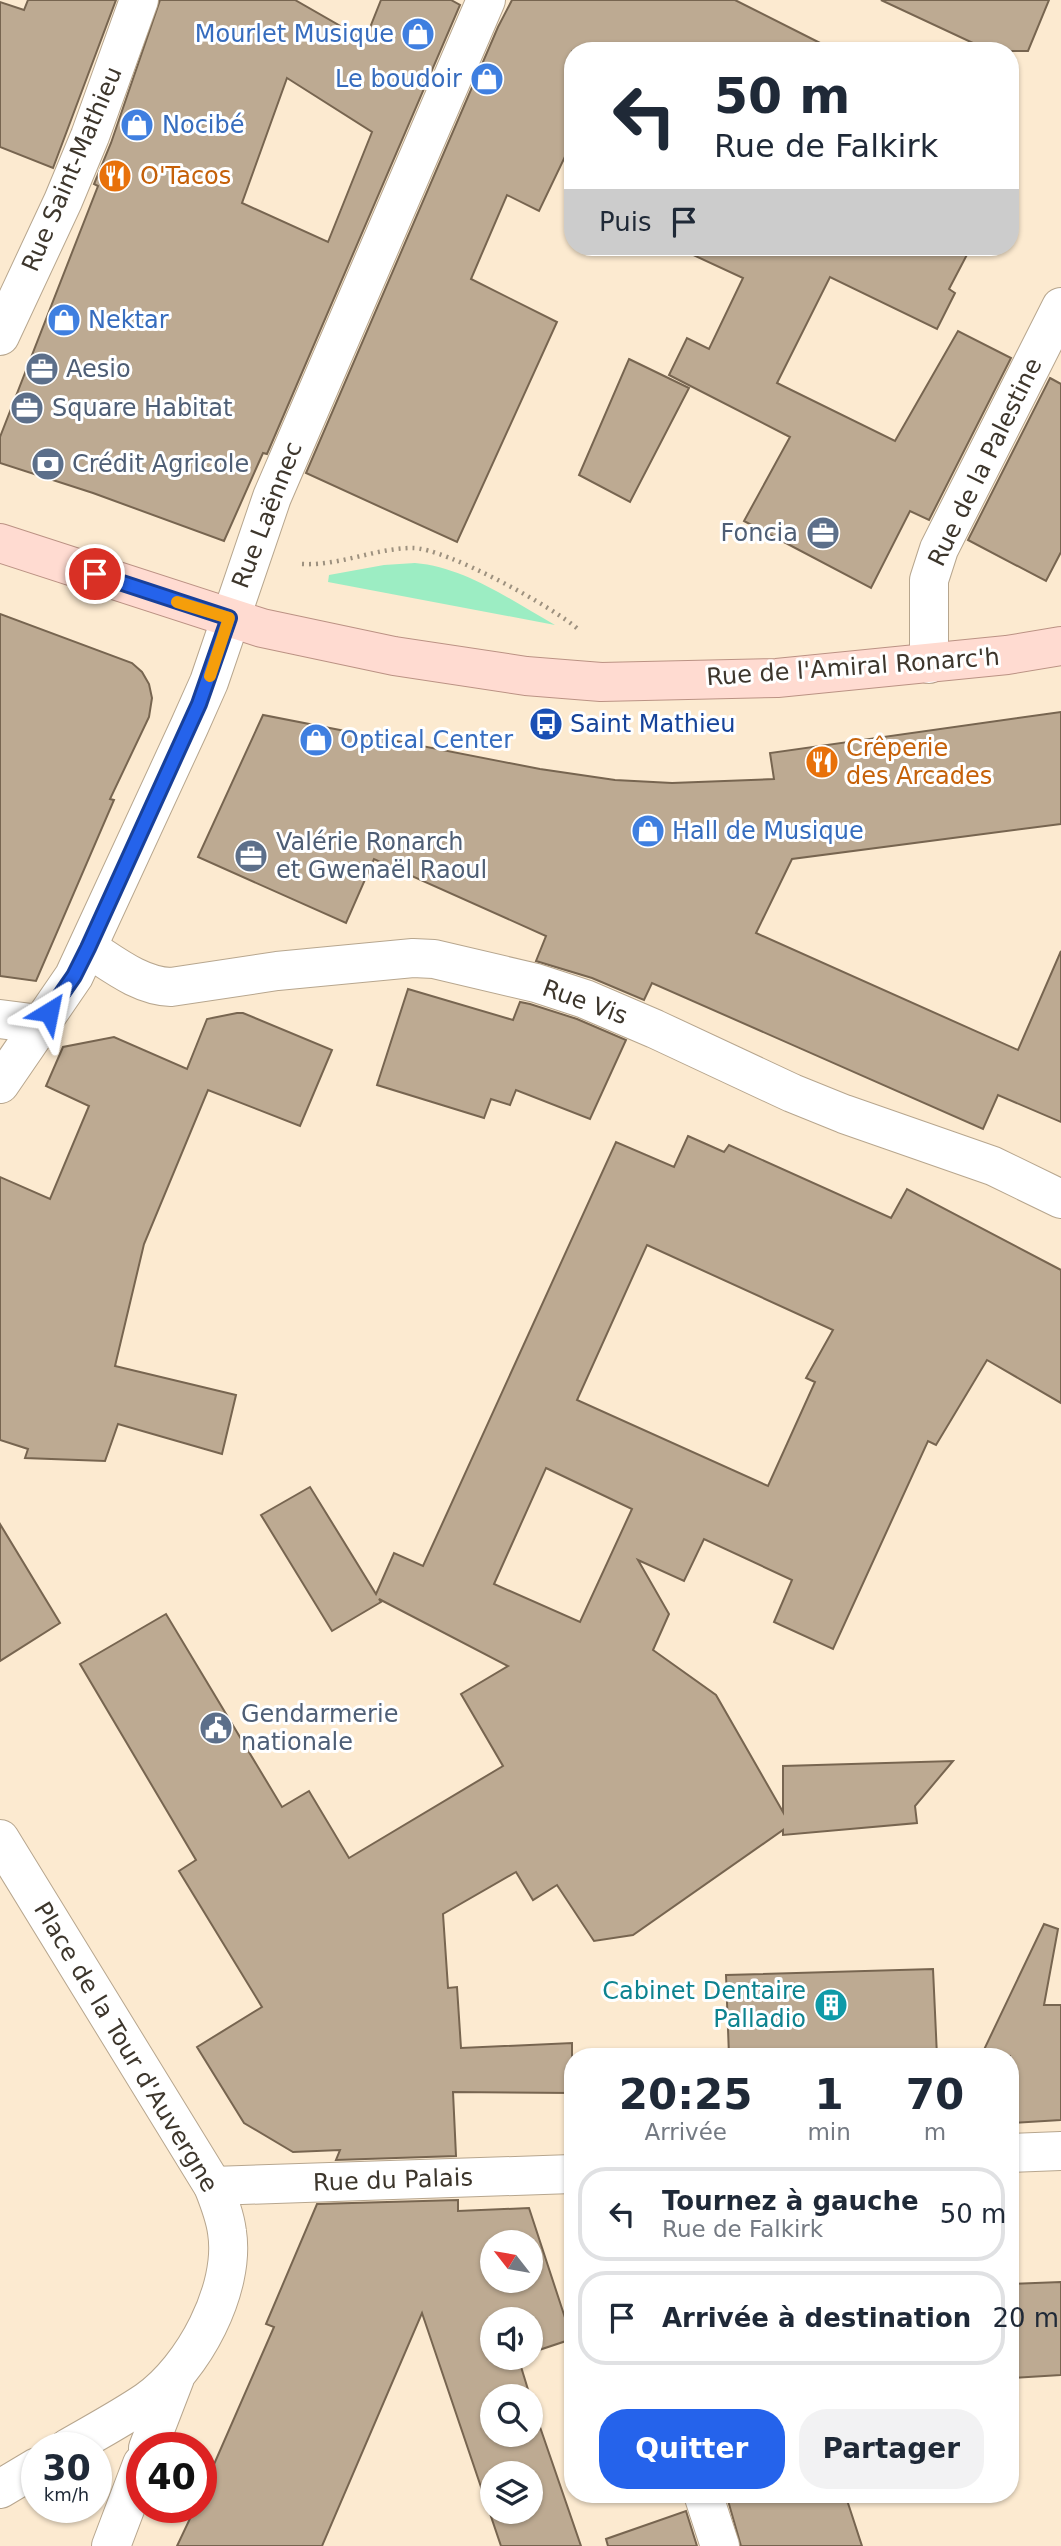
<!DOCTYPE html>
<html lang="fr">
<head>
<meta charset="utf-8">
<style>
  :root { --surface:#fff; --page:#f2f2f3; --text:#1f2937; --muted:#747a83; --line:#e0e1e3; --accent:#2563eb }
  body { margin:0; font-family:"DejaVu Sans",sans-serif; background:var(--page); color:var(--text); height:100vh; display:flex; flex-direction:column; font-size:26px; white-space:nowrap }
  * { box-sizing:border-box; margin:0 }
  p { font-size:23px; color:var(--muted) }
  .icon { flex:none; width:38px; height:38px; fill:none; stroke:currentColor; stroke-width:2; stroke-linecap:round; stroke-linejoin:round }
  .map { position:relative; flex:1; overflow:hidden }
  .side { position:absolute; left:564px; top:2048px; width:455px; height:455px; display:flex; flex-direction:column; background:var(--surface); border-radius:28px; box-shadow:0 2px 5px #0004 }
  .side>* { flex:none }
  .guide { position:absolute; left:564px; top:42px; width:455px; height:214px; border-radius:28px; box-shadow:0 2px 5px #0004; background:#fff; color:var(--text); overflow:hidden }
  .needle { width:46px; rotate:301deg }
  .tools { position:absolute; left:480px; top:2230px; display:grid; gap:14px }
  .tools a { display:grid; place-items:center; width:63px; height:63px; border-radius:50%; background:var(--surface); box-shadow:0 2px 5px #0004; font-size:35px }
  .speed { position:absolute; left:21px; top:2432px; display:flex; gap:14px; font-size:35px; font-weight:700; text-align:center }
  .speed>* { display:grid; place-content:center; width:91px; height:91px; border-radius:50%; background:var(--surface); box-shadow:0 2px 5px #0004; line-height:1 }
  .speed small { font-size:18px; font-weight:400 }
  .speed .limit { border:10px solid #d22; background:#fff; color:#111 }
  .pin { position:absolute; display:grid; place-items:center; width:60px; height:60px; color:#fff; margin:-30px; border:4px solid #fff; border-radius:50%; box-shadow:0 2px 7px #0007 }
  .me { position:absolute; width:77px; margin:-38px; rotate:35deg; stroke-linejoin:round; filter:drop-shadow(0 0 5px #0008) }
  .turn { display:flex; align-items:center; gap:24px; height:147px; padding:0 35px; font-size:32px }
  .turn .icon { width:91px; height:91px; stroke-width:2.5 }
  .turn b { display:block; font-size:49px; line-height:60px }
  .then { display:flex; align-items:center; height:66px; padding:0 35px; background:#0003; gap:14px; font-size:26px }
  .eta { display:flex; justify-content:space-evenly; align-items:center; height:119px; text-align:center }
  .eta b { font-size:42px; font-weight:800; line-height:49px }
  .action { display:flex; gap:14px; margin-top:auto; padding:14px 35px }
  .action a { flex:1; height:80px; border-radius:28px; background:var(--accent); color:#fff; font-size:28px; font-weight:800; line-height:80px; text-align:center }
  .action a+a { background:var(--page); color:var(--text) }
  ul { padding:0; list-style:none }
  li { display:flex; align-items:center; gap:21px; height:94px; margin:0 14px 10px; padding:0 21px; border:4px solid var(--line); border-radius:28px }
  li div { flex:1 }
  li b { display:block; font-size:26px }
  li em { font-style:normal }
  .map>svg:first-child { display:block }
</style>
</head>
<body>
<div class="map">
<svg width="1061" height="2546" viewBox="0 0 1061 2546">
  <rect width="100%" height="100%" fill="#fcead0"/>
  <path fill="#9cedc3" d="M415 563C465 567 512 601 555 625L328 582 329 575 384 565Z"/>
  <g fill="#bdaa92" stroke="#776550" stroke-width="2" fill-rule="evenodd">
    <path d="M28 0H116L53 168 0 147V2L24 10Z"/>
    <path d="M160 0H295L365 40 381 0H451L460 5 267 454 263 453 224 541 93 493 0 463V437L98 186 94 184 111 143ZM287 78 372 132 328 242 242 203Z"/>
    <path d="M512 0H735L836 51H572V142L539 211 507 195 471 279 557 322 457 542 306 473 498 27Z"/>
    <path d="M881 0H1049L1028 51H990Z"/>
    <path d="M676 247H971L949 289 955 293 937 329 830 277 777 383 895 441 958 331 1011 358 929 520 910 511 871 588 744 521 790 437 669 375 687 338 709 349 743 278Z"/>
    <path d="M629 359 689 388 630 502 579 475Z"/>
    <path d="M1050 378 1061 384V552L1046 581 968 540Z"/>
    <path d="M0 614 132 663 142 672 149 684 152 698 149 717 110 799 114 800 36 981 0 976Z"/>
    <path d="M1061 712V824L792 859 756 933 1018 1050 1061 951V1122L998 1095 983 1129 652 983 644 1000 592 978 536 961 546 936 374 859 346 923 198 857 263 715 540 769 615 780 672 783 774 779 770 753Z"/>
    <path d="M408 989 513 1020 520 1002 530 1004 577 1019 626 1040 590 1119 516 1090 510 1105 491 1099 484 1118 377 1085Z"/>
    <path d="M237 1013H243L332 1050 300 1126 208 1090 144 1244 115 1366 236 1395 222 1454 118 1424 105 1461 25 1458 28 1449 0 1440V1177L50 1199 89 1106 46 1086 63 1047 114 1037 187 1069 207 1019Z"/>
    <path d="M688 1136 724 1152 729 1145 891 1218 907 1189 1061 1270V1403L987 1360 936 1445 928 1441 833 1649 774 1622 792 1580 704 1539 684 1581 638 1560 669 1614 653 1650 716 1695 783 1812V1766L953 1761 915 1806 917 1823 783 1835V1830L633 1935 594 1941 557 1885 533 1900 516 1872 443 1914 448 1988 457 1987 461 2048 572 2043V2093L453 2092 456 2156 336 2160 340 2150 293 2152 244 2123 197 2047 262 2007 179 1871 196 1860 80 1664 166 1614 282 1807 309 1791 349 1858 503 1766 461 1694 508 1666 379 1599 381 1602 332 1631 261 1515 310 1487 376 1594 394 1553 423 1566 616 1142 674 1167ZM647 1245 833 1330 806 1378 815 1382 768 1486 577 1400ZM546 1468 632 1509 580 1622 494 1584Z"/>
    <path d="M0 1524 60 1623 0 1661Z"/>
    <path d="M1044 1924 1058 1929 1044 2005H1061V2120L1010 2123V2056H981Z"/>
    <path d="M933 1969 937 2056H729L726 1975Z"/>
    <path d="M458 2200V2211L529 2208 572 2339 530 2353V2319H492V2357H518L530 2396H492V2434H530V2398L581 2546H501L422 2313 322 2546H177L195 2508H201V2494L274 2327 266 2324 317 2204ZM492 2242H530V2280H492ZM492 2473H530V2511H492Z"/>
    <path d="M1061 2282V2375L1010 2378V2284Z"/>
    <path d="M736 2494H845L862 2546H741L727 2497Z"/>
    <path d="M686 2511 697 2546H608L606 2539Z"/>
  </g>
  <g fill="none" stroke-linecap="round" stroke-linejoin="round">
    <defs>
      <g id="minor">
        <path d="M0 336 63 201 90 136 139 0"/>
        <path d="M929 664V580L939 549 1061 307"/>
        <path d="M88 948C113 964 140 986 171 987L277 971 413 958 434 959 536 983 585 999 655 1029 792 1093 844 1114 993 1166 1061 1199"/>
        <path d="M0 1019 39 1024"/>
        <path d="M0 1084 74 976 189 727 209 682 272 497 486 0"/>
        <path d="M0 1839 213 2186C219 2201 225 2216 227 2232 236 2289 193 2369 147 2401 122 2418 94 2433 68 2448"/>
        <path d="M1010 2153 1061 2151"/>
        <path d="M213 2186 572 2174"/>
        <path d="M148 2448 175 2378"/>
        <path d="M0 2489 37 2467"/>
        <path d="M703 2494 720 2546"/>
        <path d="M111 2546 142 2464"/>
      </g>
      <path id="major" d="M0 543 262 628 394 656 526 676 601 682 777 678 1007 655 1061 646"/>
    </defs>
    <use href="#minor" stroke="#b7a68e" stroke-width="40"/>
    <use href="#major" stroke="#bb9284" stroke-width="40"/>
    <path stroke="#9d917f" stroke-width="4.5" stroke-dasharray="2 5" stroke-linecap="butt" d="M302 564C340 566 375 548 413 548 445 548 554 607 579 630"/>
    <use href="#minor" stroke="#fff" stroke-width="38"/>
    <use href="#major" stroke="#ffdbd1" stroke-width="38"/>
  </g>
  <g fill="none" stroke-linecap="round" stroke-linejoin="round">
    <defs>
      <path id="route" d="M49 1012 74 976 88 948 199 704 229 618 95 574"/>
    </defs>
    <use href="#route" stroke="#184099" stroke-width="18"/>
    <use href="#route" stroke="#2563eb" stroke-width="12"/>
    <path stroke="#f59e0b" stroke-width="12" d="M177 602 229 618 210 676"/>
  </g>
  <defs>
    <symbol id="shop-disc" viewBox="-11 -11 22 22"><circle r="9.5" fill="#3f7fe0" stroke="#fff"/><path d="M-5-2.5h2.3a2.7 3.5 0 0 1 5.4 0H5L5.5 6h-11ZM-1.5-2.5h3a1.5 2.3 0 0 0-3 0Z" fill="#fff"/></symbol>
    <symbol id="restaurant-disc" viewBox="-11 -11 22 22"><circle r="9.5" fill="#e8710a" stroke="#fff"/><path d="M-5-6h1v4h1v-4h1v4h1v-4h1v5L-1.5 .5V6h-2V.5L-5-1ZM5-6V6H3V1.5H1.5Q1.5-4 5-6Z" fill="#fff"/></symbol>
    <symbol id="office-disc" viewBox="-11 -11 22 22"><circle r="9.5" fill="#5c6f8a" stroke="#fff"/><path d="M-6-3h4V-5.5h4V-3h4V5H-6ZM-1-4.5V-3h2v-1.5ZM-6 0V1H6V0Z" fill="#fff"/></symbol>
    <symbol id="bank-disc" viewBox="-11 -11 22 22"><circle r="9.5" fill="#5c6f8a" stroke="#fff"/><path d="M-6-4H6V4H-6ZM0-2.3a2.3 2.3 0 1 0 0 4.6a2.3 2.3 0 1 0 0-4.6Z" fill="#fff"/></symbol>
    <symbol id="bus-disc" viewBox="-11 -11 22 22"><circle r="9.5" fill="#1a4fb4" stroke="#fff"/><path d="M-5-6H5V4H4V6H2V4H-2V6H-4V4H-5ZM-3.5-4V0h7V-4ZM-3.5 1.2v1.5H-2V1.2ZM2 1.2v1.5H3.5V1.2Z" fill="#fff"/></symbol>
    <symbol id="civic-disc" viewBox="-11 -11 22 22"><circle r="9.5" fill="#5c6f8a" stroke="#fff"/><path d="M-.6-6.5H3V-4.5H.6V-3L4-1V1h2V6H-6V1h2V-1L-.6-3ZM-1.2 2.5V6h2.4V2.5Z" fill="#fff"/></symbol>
    <symbol id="building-disc" viewBox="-11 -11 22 22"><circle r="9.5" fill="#0f9aa8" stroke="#fff"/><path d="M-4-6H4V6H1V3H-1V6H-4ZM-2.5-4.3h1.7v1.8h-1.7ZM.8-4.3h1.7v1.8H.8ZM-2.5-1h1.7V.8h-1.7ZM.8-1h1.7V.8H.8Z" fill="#fff"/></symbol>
  </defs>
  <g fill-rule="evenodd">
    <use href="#shop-disc" x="399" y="15" width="38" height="38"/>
    <use href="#shop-disc" x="468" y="60" width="38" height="38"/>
    <use href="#shop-disc" x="118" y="106" width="38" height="38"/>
    <use href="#restaurant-disc" x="96" y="157" width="38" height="38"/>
    <use href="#shop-disc" x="45" y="301" width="38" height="38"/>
    <use href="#office-disc" x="23" y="350" width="38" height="38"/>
    <use href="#office-disc" x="8" y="389" width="38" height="38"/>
    <use href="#bank-disc" x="29" y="445" width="38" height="38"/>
    <use href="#office-disc" x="804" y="514" width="38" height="38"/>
    <use href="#bus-disc" x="527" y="705" width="38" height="38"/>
    <use href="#shop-disc" x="297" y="721" width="38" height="38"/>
    <use href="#restaurant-disc" x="803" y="743" width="38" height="38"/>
    <use href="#shop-disc" x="629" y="812" width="38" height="38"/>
    <use href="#office-disc" x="232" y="837" width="38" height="38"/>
    <use href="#civic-disc" x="197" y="1709" width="38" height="38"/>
    <use href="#building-disc" x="812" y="1986" width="38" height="38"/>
  </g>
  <g text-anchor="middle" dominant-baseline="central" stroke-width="6" stroke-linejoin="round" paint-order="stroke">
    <g font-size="24" fill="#366cbe" stroke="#fff" text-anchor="start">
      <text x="394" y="34" text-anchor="end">Mourlet Musique</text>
      <text x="462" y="79" text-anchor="end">Le boudoir</text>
      <text x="162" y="125">Nocibé</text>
      <text x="88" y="320">Nektar</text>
      <text x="340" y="740">Optical Center</text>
      <text x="672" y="831">Hall de Musique</text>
    </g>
    <g font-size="24" fill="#3d362c" stroke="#fff">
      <text transform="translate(72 169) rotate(-67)">Rue Saint-Mathieu</text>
      <text transform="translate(985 462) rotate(-64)">Rue de la Palestine</text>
      <text transform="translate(267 515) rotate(-69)">Rue Laënnec</text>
      <text transform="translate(853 667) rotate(-4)">Rue de l'Amiral Ronarc'h</text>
      <text transform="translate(585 1002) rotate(20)">Rue Vis</text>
      <text transform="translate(126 2047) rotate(59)">Place de la Tour d'Auvergne</text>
      <text transform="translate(393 2180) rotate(-2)">Rue du Palais</text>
    </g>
    <g font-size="24" fill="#c56008" stroke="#fff" text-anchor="start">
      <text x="140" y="176">O'Tacos</text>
      <text x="846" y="748">Crêperie<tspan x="846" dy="28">des Arcades</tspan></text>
    </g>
    <g font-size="24" fill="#4e5e75" stroke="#fff" text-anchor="start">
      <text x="66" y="369">Aesio</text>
      <text x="52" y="408">Square Habitat</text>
      <text x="72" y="464">Crédit Agricole</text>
      <text x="798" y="533" text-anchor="end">Foncia</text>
      <text x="276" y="842">Valérie Ronarch<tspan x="276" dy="28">et Gwenaël Raoul</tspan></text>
      <text x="241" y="1714">Gendarmerie<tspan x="241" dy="28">nationale</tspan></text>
    </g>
    <g font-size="24" fill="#164399" stroke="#fff" text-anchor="start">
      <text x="570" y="724">Saint Mathieu</text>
    </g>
    <g font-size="24" fill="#0d838f" stroke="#fff" text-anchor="end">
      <text x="806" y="1991">Cabinet Dentaire<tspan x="806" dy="28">Palladio</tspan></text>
    </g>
  </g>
</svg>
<div class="tools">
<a><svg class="needle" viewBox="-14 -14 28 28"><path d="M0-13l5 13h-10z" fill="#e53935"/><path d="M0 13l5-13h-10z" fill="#747a83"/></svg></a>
<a><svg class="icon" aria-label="sound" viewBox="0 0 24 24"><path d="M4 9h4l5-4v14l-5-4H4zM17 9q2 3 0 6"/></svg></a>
<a><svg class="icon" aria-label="search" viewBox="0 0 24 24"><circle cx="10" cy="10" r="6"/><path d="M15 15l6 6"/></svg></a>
<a><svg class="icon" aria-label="layers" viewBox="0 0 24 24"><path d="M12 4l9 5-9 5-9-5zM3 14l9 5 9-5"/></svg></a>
</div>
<div class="speed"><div>30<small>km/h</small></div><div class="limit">40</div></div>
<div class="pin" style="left:95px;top:574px;background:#d93025"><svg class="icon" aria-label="arrive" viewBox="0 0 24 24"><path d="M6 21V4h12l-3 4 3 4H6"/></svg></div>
<svg class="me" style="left:49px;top:1012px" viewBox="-20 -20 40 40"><path d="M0-17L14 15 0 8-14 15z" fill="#2563eb" stroke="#fff" stroke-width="4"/></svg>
<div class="guide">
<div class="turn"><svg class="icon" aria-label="left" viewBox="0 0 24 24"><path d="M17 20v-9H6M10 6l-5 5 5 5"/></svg><div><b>50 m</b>Rue de Falkirk</div></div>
<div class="then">Puis<svg class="icon" aria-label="arrive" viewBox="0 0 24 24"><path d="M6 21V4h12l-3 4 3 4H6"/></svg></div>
</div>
<section class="side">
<div class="eta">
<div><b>20:25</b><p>Arrivée</p></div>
<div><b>1</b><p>min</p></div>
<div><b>70</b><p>m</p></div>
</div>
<ul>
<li><svg class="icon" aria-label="left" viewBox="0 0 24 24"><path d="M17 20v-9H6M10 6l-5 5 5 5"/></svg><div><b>Tournez à gauche</b><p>Rue de Falkirk</p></div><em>50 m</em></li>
<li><svg class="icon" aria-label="arrive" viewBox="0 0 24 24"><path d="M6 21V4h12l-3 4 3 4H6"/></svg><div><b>Arrivée à destination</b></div><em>20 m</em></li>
</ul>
<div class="action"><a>Quitter</a><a>Partager</a></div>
</section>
</div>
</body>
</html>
